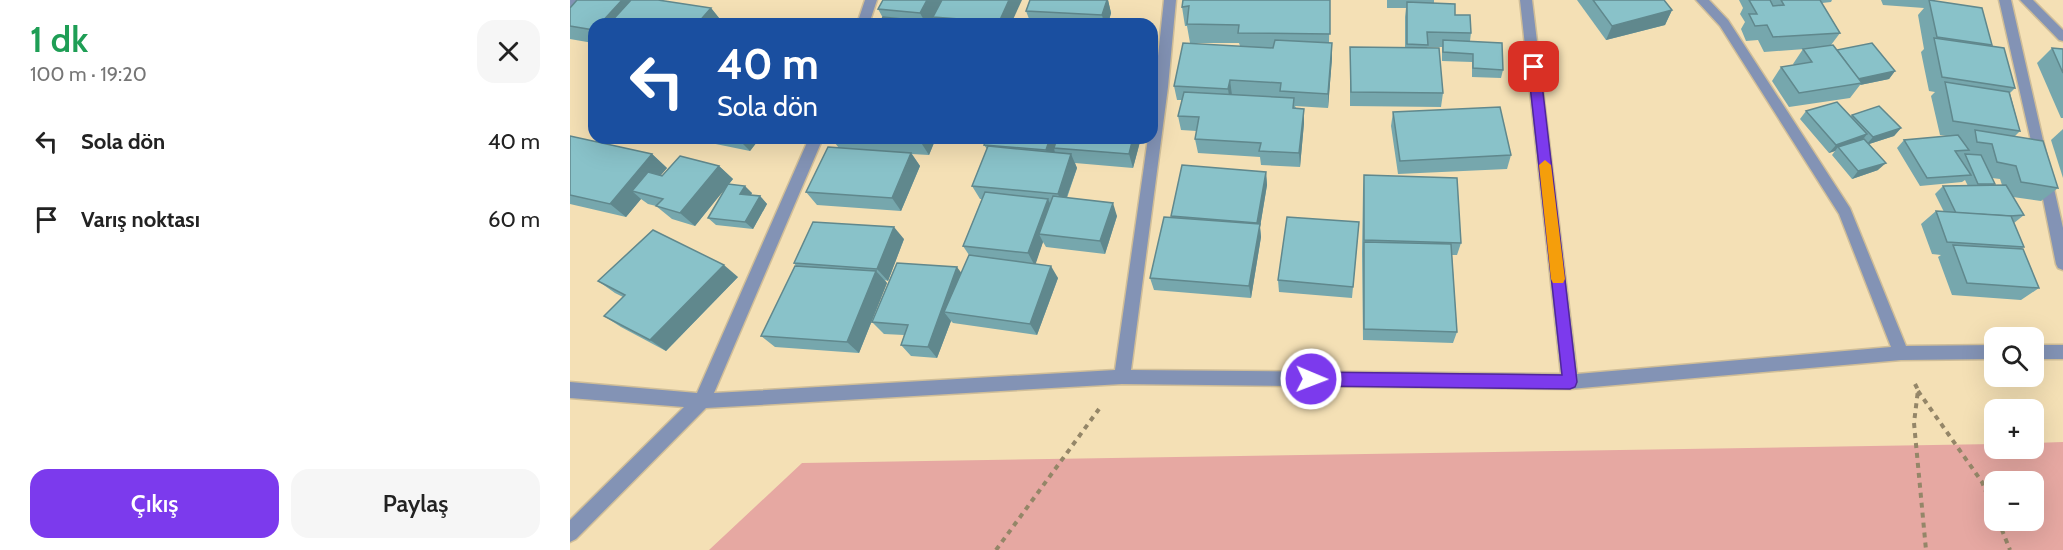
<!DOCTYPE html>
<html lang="tr">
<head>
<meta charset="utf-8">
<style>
  :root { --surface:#fff; --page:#f6f6f6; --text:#222; --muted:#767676; --accent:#7c3aed }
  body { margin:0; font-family:Cabin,sans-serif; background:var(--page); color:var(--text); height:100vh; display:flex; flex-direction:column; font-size:22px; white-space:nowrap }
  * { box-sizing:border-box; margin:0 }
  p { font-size:20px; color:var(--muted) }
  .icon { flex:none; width:33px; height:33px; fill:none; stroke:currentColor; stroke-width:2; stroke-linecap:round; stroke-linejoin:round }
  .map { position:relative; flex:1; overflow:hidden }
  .drawer { display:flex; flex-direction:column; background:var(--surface); width:570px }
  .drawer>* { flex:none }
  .guide { position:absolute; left:18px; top:18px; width:570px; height:126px; border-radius:18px; box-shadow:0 6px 24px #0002; background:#1a4fa0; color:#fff; overflow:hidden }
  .buttons { position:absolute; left:1414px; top:327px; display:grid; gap:12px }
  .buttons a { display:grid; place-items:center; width:60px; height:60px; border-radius:12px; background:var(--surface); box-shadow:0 6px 24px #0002; font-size:30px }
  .pin { position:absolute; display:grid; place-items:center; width:51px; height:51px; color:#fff; margin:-26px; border-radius:12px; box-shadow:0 3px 9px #0006 }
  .me { position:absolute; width:66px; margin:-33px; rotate:91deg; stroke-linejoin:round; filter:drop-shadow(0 0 4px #0008) }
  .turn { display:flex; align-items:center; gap:21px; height:126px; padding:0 30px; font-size:27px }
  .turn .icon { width:78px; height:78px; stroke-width:2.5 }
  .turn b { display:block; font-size:42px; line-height:51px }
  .round { display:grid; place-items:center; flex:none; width:63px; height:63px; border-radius:18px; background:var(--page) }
  .headline { display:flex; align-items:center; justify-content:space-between; height:102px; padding:0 30px }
  h1 { font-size:36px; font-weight:600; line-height:45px; color:#1e9e55 }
  .action { display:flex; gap:12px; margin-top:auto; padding:12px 30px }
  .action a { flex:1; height:69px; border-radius:18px; background:var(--accent); color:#fff; font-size:24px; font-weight:600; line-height:69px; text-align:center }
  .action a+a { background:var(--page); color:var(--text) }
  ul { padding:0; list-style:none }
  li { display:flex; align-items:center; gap:18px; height:78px; padding:0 30px }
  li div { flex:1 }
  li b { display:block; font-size:22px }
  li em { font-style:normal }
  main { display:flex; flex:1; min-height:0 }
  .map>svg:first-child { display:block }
</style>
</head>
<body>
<main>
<section class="drawer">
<div class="headline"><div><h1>1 dk</h1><p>100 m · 19:20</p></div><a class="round"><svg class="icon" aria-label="close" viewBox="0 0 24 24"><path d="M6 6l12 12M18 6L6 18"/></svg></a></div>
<ul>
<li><svg class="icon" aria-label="left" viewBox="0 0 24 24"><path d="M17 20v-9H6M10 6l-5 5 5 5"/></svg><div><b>Sola dön</b></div><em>40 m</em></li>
<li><svg class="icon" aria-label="arrive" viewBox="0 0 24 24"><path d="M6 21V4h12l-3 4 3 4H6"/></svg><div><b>Varış noktası</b></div><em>60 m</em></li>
</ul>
<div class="action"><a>Çıkış</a><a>Paylaş</a></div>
</section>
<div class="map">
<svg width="1493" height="550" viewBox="0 0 1493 550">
  <rect width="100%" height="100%" fill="#f4e0b5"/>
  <path fill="#e6a8a2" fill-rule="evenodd" d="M1493 442V550H139L232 463 1425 444V448H1464V443ZM1425 482H1464V520H1425Z"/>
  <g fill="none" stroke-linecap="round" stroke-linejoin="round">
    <defs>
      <g id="street">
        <path d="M0 0H9L4 8 0 9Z"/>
        <path d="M295 0H307L299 24H287Z"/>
        <path d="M594 0H606L598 87 561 370 991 374 950 0H962L1007 374 1321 347 1269 214 1150 26 1126 0H1139L1158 20 1280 208 1336 346 1425 345V359L1331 360 1000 389 552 384 136 408 6 539 0 542V520L114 407 0 398V382L127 393 239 138H253L144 393 545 370 578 138H582V112Z"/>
        <path d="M1429 0H1441L1493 228V270L1488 268 1486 264 1464 154Z"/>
        <path d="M1450 0H1463L1493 30V41L1489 40Z"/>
        <rect x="1464" y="345" width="29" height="14"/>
      </g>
    </defs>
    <use href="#street" stroke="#d0be98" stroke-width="3"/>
    <g stroke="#948668" stroke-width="4" stroke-dasharray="5 5" stroke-linecap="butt">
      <path d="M1345 384 1348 390 1344 423 1356 550"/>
      <path d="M1348 391 1412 482 1425 514"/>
      <path d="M1428 520 1440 550"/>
      <path d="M426 550 529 409"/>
    </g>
    <use href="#street" fill="#8393b5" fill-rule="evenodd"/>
  </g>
  <g fill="#76a7ad" fill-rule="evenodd">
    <path d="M313 0 441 24H309L313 18 308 9ZM363 17 366 22H361Z"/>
    <path d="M460 0H538L541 13 538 24H461L456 11Z"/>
    <path d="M760 0 759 43 762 58 758 108 725 106 734 123 730 167 691 165 690 157 628 153 625 139 627 131 611 130 608 116 612 100H607L604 86 670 46 669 43H620L617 26H615L612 7Z"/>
    <path d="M817 0H864V3L885 15 901 33 900 41 933 70 931 78 902 77V62L872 61V47H857L873 93 871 107 780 106V47L835 48V17L836 8H817Z"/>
    <path d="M1007 0H1094L1102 10 1095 25 1036 40Z"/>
    <path d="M1169 0H1262L1261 2 1252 3 1270 33 1261 45 1267 50 1325 71 1319 79 1290 85 1280 98 1219 107 1202 81 1211 67 1224 65 1223 64 1233 49H1235L1194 52 1188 40 1176 41 1171 29 1175 22 1170 14 1173 8Z"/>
    <path d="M1311 0H1364V1L1422 45 1421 46 1445 88 1440 93 1450 131 1445 136 1488 188 1471 201 1443 197 1454 215 1444 223 1454 247 1451 249 1469 288 1451 300 1382 295 1368 257 1371 255 1362 254 1351 224 1366 211 1374 212 1365 194 1373 186H1398L1395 180 1392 182 1350 186 1327 148 1334 140 1377 136 1370 135 1361 96 1365 92 1359 91 1351 52 1354 49 1348 15 1354 8 1313 5ZM1422 178 1430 179 1432 185H1424L1425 184Z"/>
    <path d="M0 8H141L153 23 24 24V44L23 43 0 39Z"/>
    <path d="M1482 48 1493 49V118H1491L1467 63Z"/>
    <path d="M1236 111 1281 116 1282 115 1331 128 1324 136 1299 144 1308 170 1282 179 1262 155 1265 151 1259 153 1230 119Z"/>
    <path d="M823 112 941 155 937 169 828 174 821 126Z"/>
    <path d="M1493 129V178L1481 140Z"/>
    <path d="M0 136 82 154 97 168 91 175 92 176 149 166 163 179 159 184 182 193 181 195 190 196 197 204 183 229 146 225 138 218 157 186 125 226 102 219 86 206 78 204 71 199 56 217 0 204Z"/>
    <path d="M125 138H190L180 151 126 140Z"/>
    <path d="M261 138H366L359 155 342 154 350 166 331 211 247 205 236 192 269 148Z"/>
    <path d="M571 138 563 168 505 163 507 168 497 198 547 216 535 254 476 247 473 242 465 264 488 278 467 335 383 323 381 321 367 358 341 356 331 345 334 335 314 334 302 322 391 273 399 255 393 246 412 199H410L402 186 417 149 414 145Z"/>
    <path d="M696 172 697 185 690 227 691 237 681 298 584 290 580 278 602 217 601 216Z"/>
    <path d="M794 175 891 243 887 255H882L887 332 883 343 793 340 792 253 793 189Z"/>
    <path d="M789 222 782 298 709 292 708 280Z"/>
    <path d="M334 239 318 281 315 280 317 283 289 353 205 347 191 336 226 266 224 263Z"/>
    <path d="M168 277 96 351 51 327 34 316 53 297 45 293 28 281Z"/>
  </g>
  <g fill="#60888d">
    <path d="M52 0H69L57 24H30Z"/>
    <path d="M357 0H372L360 24H356L350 13Z"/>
    <path d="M439 0H452L441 24H429V22Z"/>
    <path d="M537 0H538L541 13 538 24H534L532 15Z"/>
    <path d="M141 8 153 23 152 24H127Z"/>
    <path d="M1102 10 1095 25 1036 40 1042 26Z"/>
    <path d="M762 43V58L758 108V94Z"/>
    <path d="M1325 71 1319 79 1290 85 1292 83 1283 80Z"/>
    <path d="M660 80 662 95 660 103 658 89Z"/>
    <path d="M734 109V123L730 167 729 153Z"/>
    <path d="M1331 128 1324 136 1296 145 1303 137Z"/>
    <path d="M1297 134 1291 142 1268 147 1265 151 1259 153 1266 145Z"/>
    <path d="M167 138H190L180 151Z"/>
    <path d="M351 138H366L359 155 350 141Z"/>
    <path d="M480 138H491L484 148 485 153 482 163 476 150Z"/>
    <path d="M563 138H571L563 168 559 154Z"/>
    <path d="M341 153 350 166 331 211 322 198Z"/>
    <path d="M82 154 97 168 75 194 62 191 71 199 56 217 40 204Z"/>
    <path d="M501 154 507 168 493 207 488 194Z"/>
    <path d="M1316 163 1308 170 1282 179 1288 171Z"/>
    <path d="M149 166 163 179 125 226 110 213Z"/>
    <path d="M696 172 697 185 690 227 691 237 681 298 679 286 688 233 687 223Z"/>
    <path d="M175 186 182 193 177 202 170 194Z"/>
    <path d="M190 196 197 204 183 229 175 222Z"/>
    <path d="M478 199 484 212 469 234 473 242 465 266 458 253Z"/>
    <path d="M543 203 547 216 535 254 530 241Z"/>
    <path d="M324 227 334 239 318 281 307 269Z"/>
    <path d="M154 265 168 277 96 351 80 340Z"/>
    <path d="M481 266 488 278 467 335 460 324Z"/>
    <path d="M387 267 396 279 374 312 381 321 367 358 358 347Z"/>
    <path d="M306 271 317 283 289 353 277 342Z"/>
  </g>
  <g fill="#89c2c9" stroke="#60888d" stroke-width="1.5">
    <path d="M7 0H52L30 24H24V30L0 26V8Z"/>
    <path d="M61 0H88L141 8 127 24H39Z"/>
    <path d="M313 0H357L350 13 308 9Z"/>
    <path d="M372 0H439L429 22 363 17Z"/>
    <path d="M460 0H537L532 15 456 11Z"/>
    <path d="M613 0H760V34L668 33 669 25 617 24 619 6 612 7Z"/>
    <path d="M1023 0H1094L1102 10 1042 26Z"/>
    <path d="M1179 0H1200L1203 6 1214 5 1211 0H1250L1270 33 1203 37 1197 25 1185 26 1179 14H1187Z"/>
    <path d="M1359 0 1412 8 1422 45 1367 37Z"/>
    <path d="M837 2 885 4V15H900L901 33 857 32 858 45 837 44Z"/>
    <path d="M313 17 370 23V24H309Z"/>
    <path d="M210 20 241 24H207Z"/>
    <path d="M1364 38 1434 48 1445 88 1372 77Z"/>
    <path d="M705 40 762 43 758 94 710 91 711 83 660 80 658 89 604 86 613 43 703 48Z"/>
    <path d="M873 40 932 43 933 70 903 68V54L873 52Z"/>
    <path d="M1302 43 1325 71 1288 79 1267 50Z"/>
    <path d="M1263 45 1292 83 1229 93 1211 67 1242 62 1233 49Z"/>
    <path d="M780 47 869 48 873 93 781 92Z"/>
    <path d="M1482 48 1493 49V73Z"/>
    <path d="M1375 82 1439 92 1450 131 1383 121Z"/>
    <path d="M614 92 724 98 723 108 734 109 729 153 689 151 691 143 625 139 629 117 608 116Z"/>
    <path d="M1267 102 1297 134 1266 145 1236 111Z"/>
    <path d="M1309 106 1331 128 1303 137 1282 115Z"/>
    <path d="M930 107 941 155 830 161 823 112Z"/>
    <path d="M1405 130 1473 141 1488 188 1451 182 1446 166 1427 162 1422 144 1407 142Z"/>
    <path d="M1388 135 1399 150 1385 151 1401 175 1357 178 1334 140Z"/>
    <path d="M0 136 82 154 40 204 0 195Z"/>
    <path d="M306 138H351L350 141Z"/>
    <path d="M417 138H480L476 150 414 145Z"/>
    <path d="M487 138H563L559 154 484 148Z"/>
    <path d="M1294 139 1316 163 1288 171 1268 147Z"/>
    <path d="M418 146 501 154 488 194 402 186Z"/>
    <path d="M258 147 341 153 322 198 236 192Z"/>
    <path d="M1395 154 1411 155 1425 184H1408Z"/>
    <path d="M110 156 149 166 110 213 86 206 93 199 62 191 78 172 92 176Z"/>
    <path d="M612 165 696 172 687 223 601 216Z"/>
    <path d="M794 175 887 178 891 243 794 240Z"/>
    <path d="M158 184 175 186 170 194 190 196 175 222 138 218Z"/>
    <path d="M1436 185 1454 215 1440 216 1386 213 1373 186Z"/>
    <path d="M415 192 478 199 458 253 393 246Z"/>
    <path d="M483 196 543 203 530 241 469 234Z"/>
    <path d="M1366 211 1441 216 1454 247 1377 242Z"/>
    <path d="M594 217 690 224 679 286 580 278Z"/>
    <path d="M717 217 789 222 783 287 708 280Z"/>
    <path d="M243 222 324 227 307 269 224 263Z"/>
    <path d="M83 230 154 265 80 340 34 316 55 295 28 281Z"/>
    <path d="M794 242 881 244 887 332 794 329Z"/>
    <path d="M1383 245 1453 249 1469 288 1397 283Z"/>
    <path d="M399 255 481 266 460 324 374 312Z"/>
    <path d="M327 263 387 267 358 347 331 345 338 325 302 322Z"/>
    <path d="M225 266 306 271 277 342 191 336Z"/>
  </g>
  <path fill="#7c3aed" stroke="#51269a" stroke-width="1.5" d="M964 63 970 67 1007 382 1005 387 1000 389 741 386 736 384 733 379 736 374 741 372 992 375 958 67Z"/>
  <path fill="#f59e0b" d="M975 160 981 165 995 279 993 283H983L981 279 969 165Z"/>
</svg>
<div class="buttons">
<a><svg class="icon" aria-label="search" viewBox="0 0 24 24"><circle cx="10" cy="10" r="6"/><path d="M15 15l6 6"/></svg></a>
<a>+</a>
<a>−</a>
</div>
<div class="pin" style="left:964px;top:67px;background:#d93025"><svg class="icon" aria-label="arrive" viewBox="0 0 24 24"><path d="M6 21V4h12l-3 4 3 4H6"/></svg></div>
<svg class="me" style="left:741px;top:379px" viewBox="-20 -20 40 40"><circle r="17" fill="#7c3aed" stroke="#fff" stroke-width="3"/><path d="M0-11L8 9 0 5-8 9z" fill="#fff"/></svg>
<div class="guide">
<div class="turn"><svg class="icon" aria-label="left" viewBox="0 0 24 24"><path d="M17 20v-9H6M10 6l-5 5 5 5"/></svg><div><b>40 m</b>Sola dön</div></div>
</div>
</div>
</main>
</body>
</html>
